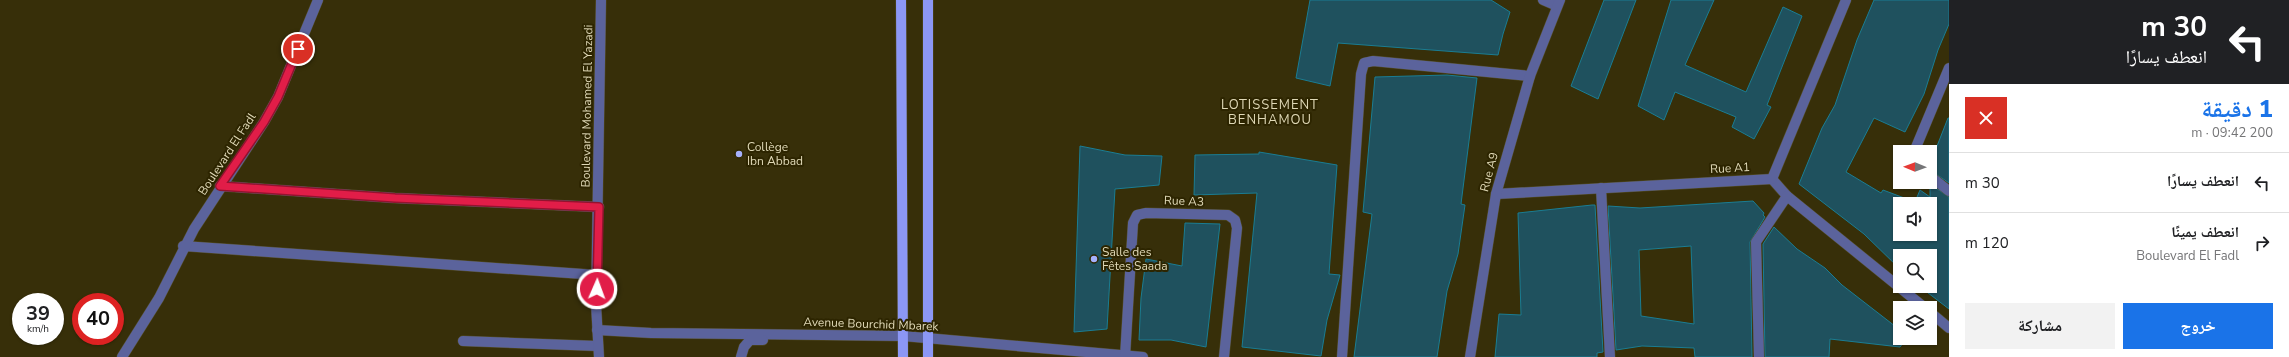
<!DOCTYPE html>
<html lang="ar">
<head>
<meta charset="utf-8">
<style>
  :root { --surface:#fff; --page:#f2f2f2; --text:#202124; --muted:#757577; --line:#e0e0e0; --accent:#1a73e8 }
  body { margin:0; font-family:"Nunito Sans","Noto Naskh Arabic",sans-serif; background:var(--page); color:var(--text); direction:rtl; height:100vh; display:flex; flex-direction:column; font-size:15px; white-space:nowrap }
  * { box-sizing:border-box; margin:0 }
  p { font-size:13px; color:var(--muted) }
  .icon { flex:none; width:22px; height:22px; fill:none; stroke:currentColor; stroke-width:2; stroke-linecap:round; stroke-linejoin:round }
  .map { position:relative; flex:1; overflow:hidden; direction:ltr }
  .panel { display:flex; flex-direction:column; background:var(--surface); width:340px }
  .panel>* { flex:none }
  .banner { background:#202124; color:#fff; overflow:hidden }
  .needle { width:26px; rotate:271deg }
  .fabs { position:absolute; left:1893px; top:145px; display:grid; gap:8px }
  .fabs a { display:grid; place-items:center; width:44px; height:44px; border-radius:0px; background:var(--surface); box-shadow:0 1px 3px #0004; font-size:20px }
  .speed { position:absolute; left:12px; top:293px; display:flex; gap:8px; font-size:20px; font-weight:700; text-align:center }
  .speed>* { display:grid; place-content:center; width:52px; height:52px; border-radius:50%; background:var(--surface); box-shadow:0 1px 3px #0004; line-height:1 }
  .speed small { font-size:10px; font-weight:400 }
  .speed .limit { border:6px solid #d22; background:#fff; color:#111 }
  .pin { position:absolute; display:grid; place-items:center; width:34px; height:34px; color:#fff; margin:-17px; border:2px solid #fff; border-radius:50%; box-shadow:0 1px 4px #0007 }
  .me { position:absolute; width:44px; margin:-22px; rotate:2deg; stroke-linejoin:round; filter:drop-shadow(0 0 3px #0008) }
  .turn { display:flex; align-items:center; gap:14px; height:84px; padding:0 16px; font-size:18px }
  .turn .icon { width:52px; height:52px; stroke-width:2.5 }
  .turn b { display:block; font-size:28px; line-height:34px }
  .round { display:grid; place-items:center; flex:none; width:42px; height:42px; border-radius:0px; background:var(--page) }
  .headline { display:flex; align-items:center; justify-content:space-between; height:68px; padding:0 16px }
  h1 { font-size:24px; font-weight:800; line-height:30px; color:var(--accent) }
  .cta { display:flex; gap:8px; margin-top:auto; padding:8px 16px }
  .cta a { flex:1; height:46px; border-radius:0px; background:var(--accent); color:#fff; font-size:16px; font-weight:800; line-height:46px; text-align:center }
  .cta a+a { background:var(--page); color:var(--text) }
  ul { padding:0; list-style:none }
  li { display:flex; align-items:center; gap:12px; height:60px; padding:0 16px; border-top:1px solid var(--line) }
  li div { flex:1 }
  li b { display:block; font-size:15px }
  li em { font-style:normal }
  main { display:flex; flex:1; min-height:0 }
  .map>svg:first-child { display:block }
</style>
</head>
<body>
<main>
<section class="panel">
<div class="banner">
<div class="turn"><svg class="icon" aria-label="left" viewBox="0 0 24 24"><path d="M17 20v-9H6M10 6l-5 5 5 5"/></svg><div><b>30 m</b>انعطف يسارًا</div></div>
</div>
<div class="headline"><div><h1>1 دقيقة</h1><p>200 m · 09:42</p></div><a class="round" style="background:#d93025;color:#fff"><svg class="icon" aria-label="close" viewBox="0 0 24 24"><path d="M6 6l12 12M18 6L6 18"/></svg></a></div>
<ul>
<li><svg class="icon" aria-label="left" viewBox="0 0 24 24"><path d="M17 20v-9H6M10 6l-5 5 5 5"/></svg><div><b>انعطف يسارًا</b></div><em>30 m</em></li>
<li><svg class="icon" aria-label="right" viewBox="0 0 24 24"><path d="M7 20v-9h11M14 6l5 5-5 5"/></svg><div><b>انعطف يمينًا</b><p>Boulevard El Fadl</p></div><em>120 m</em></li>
</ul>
<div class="cta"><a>خروج</a><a>مشاركة</a></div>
</section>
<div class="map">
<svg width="1949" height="357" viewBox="0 0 1949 357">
  <rect width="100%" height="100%" fill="#372f09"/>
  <g fill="#1f515e" stroke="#1a7d93" fill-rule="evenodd">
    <path d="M1310 0H1491L1510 12 1503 34 1498 55 1338 43 1330 86 1296 78Z"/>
    <path d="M1604 0H1636L1598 99 1571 86Z"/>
    <path d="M1671 0H1714L1685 65 1746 92 1783 7 1802 16 1767 105 1771 107 1754 139 1732 127 1736 117 1675 92 1664 120 1638 106Z"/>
    <path d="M1874 0H1949V24L1938 50 1924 94 1905 132 1874 118 1846 172 1881 193 1883 190 1915 202 1920 190 1930 197V184L1949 197V309L1919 286H1930V256H1900V269L1864 234 1799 184 1822 128 1835 105 1857 40ZM1900 204H1930V234H1900Z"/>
    <path d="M1447 75 1477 78 1461 204 1465 205 1458 254 1447 291 1437 357H1354L1372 214 1363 212 1375 77Z"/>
    <path d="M1948 118H1949V183L1930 170V164Z"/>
    <path d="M1080 146 1125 155 1162 156 1159 185 1115 189 1107 329 1074 332Z"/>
    <path d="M1259 152 1337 165 1329 274 1340 275 1327 320 1321 356 1242 347 1257 193 1194 195 1195 155 1259 154Z"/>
    <path d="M1753 201 1764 213 1763 215 1765 217 1750 242 1752 357H1695L1694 348 1642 346 1616 350 1608 206 1640 208ZM1691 246 1694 324 1641 316 1639 250Z"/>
    <path d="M1592 205H1595L1603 352 1597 353V357H1495L1499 314 1521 315 1518 213Z"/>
    <path d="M1185 223 1220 224 1206 347 1171 340H1139L1141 298 1146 259 1182 266Z"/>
    <path d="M1774 227 1797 249 1825 268 1842 285 1900 330V338H1907L1900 347 1830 339 1829 357H1765L1763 244Z"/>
  </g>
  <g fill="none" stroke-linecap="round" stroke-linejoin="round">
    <defs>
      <g id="minor">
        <path d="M1543 0 1557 6"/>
        <path d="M1914 152 1949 68"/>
        <path d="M1930 176 1949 191"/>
        <path d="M1772 179 1787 196 1925 308"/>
        <path d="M220 186 395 198 599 207"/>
        <path d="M1601 188 1610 357"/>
        <path d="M1496 194 1772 179 1846 0"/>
        <path d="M183 246 597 275"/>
        <path d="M1930 312 1949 328"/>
        <path d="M597 330 651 333 903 336 1143 357"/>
        <path d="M463 341 598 346"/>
        <path d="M122 357 159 298 194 229 264 122 278 97 318 0"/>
        <path d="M599 357 596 304 601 0"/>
        <path d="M741 357 744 347 750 340H763"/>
        <path d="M1125 357 1133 223 1137 215 1146 213 1228 215 1235 220 1237 228 1224 357"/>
        <path d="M1342 357 1361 74 1364 63 1373 61 1530 76"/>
        <path d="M1470 357 1496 194 1530 76 1560 0"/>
        <path d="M1759 357 1756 242 1787 196"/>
      </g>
      <g id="major">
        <path d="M901 0 903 357"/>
        <path d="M928 0V357"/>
      </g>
    </defs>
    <use href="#minor" stroke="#554e28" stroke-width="11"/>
    <use href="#major" stroke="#554e28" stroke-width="11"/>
    <use href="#minor" stroke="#5b639c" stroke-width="10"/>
    <use href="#major" stroke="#8c97f5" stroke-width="10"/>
  </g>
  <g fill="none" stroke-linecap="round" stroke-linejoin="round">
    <defs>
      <path id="route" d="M298 49 278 97 264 122 220 186 395 198 599 207 597 289"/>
    </defs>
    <use href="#route" stroke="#92132f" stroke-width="10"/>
    <use href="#route" stroke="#e11d48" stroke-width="7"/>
  </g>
  <g fill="#a6b1fc" stroke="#2d2500" stroke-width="1.5">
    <circle cx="739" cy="154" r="4"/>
    <circle cx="1094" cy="259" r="4"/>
  </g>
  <g text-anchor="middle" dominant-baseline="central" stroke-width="4" stroke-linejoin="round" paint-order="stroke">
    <g font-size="12" fill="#e0d9b7" stroke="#2d2500">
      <text transform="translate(587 106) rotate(-89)">Boulevard Mohamed El Yazadi</text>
      <text transform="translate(227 154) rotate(-57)">Boulevard El Fadl</text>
      <text transform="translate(1730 168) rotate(-3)">Rue A1</text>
      <text transform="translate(1489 172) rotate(-75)">Rue A9</text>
      <text transform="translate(1184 201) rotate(2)">Rue A3</text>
      <text transform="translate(871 324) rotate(2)">Avenue Bourchid Mbarek</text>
    </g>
    <g font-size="12" fill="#e0d9b7" stroke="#2d2500" text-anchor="start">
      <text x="747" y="147">Collège<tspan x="747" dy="14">Ibn Abbad</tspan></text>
      <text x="1102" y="252">Salle des<tspan x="1102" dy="14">Fêtes Saada</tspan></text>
    </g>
    <g font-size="13" letter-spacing="1" fill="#e0d9b7" stroke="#2d2500">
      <text x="1270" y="105">LOTISSEMENT<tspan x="1270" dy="15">BENHAMOU</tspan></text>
    </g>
  </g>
</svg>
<div class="fabs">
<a><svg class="needle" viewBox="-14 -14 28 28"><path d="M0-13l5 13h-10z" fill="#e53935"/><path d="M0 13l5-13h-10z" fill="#757577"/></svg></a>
<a><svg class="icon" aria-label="sound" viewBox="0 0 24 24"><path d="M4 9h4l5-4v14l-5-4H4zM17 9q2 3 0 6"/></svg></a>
<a><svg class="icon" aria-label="search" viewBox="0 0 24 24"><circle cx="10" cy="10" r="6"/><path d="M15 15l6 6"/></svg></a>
<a><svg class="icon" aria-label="layers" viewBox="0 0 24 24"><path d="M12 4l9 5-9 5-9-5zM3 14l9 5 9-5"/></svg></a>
</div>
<div class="speed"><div>39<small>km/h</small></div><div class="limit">40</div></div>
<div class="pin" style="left:298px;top:49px;background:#d93025"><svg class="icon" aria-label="arrive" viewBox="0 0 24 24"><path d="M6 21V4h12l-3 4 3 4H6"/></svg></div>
<svg class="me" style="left:597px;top:289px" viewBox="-20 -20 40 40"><circle r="17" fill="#e11d48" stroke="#fff" stroke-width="3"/><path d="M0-11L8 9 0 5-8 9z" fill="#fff"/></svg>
</div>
</main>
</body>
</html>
